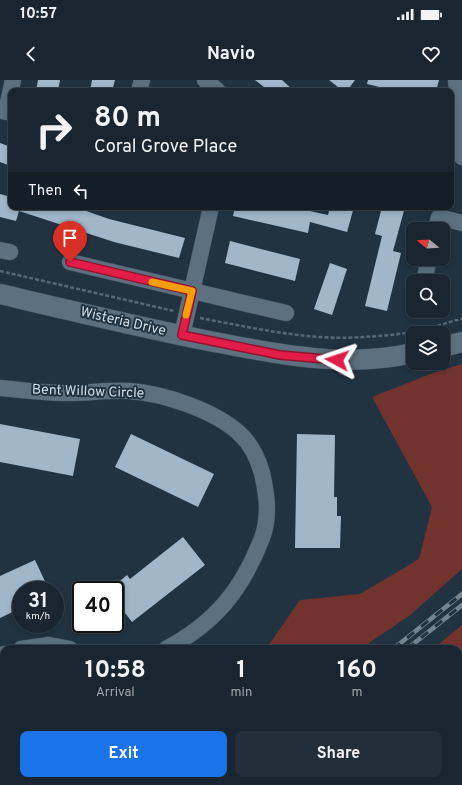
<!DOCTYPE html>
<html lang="en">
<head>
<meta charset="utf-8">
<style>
  :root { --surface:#192631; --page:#222e39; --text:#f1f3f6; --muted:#9fa5ab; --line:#37434d; --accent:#1a73e8 }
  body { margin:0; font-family:Overpass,sans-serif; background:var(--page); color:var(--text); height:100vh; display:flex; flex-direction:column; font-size:15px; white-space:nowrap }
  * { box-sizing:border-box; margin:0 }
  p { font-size:13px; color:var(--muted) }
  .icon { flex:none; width:22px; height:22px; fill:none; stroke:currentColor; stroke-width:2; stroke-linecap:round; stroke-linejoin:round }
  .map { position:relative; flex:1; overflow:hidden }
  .sheet { position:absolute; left:0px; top:565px; width:462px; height:140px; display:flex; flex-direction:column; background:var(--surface); border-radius:12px 12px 0 0; box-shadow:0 2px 6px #0003,0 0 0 1px var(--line) }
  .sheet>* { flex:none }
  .hud { position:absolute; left:8px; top:8px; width:446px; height:122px; border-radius:8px; box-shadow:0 2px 6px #0003,0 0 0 1px var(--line); background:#192631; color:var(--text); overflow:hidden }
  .needle { width:26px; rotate:288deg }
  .tools { position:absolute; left:406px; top:142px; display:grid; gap:8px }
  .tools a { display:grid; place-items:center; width:44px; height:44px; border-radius:8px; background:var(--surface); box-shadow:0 2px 6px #0003,0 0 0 1px var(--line); font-size:20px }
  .speed { position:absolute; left:12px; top:501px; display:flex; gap:8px; font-size:20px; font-weight:700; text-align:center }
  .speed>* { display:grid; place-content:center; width:52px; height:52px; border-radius:50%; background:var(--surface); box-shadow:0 2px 6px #0003,0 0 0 1px var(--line); line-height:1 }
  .speed small { font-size:10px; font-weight:400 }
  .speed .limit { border:2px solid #111; border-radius:6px; background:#fff; color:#111 }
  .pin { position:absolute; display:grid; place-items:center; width:34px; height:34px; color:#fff; margin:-41px -17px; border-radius:50% 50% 50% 0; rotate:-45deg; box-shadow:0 0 4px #0007 }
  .pin .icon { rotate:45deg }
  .me { position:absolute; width:44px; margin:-22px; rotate:275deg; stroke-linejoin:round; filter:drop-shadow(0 0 3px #0008) }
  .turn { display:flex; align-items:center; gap:14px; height:84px; padding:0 20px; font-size:18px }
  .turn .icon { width:52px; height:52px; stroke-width:2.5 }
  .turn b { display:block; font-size:28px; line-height:34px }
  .then { display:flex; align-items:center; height:38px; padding:0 20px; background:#0003; gap:8px; font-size:15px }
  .eta { display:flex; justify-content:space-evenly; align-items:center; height:68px; text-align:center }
  .eta b { font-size:24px; font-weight:700; line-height:28px }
  .button { display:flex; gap:8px; margin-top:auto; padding:8px 20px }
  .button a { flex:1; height:46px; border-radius:8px; background:var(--accent); color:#fff; font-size:16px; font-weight:700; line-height:46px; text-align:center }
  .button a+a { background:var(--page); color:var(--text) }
  .status { display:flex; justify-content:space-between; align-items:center; height:28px; padding:0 20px; background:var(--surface); direction:ltr }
  .status svg { height:11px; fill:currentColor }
  header { display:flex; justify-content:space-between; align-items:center; height:52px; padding:0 20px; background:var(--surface); font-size:18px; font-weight:700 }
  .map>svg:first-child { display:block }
</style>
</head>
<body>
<div class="status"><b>10:57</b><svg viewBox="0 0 49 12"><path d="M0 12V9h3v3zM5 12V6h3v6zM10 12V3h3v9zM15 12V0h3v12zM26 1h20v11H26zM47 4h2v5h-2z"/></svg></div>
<header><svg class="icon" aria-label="back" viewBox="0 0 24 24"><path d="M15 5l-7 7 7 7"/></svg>Navio<svg class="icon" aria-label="heart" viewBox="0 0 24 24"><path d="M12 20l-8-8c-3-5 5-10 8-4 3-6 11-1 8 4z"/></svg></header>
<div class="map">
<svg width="462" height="705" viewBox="0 0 462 705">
  <rect width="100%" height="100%" fill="#213341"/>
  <g fill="#72332f">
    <path d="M462 284V489L409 536 360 569H266L300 520 360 514 419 479 432 427 372 317 433 293Z"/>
    <path d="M462 545V705H243L250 701H458V569H433Z"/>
    <path d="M4 686V701H153L146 705H0V687Z"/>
  </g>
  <g fill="#a1b6c8">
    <path d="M38 0H60L58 11H36Z"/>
    <path d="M92 0H115L112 11H90Z"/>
    <path d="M255 0H282L294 11H269Z"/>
    <path d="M329 0H355L347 11H343Z"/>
    <path d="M368 0H439L436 11H396L367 4Z"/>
    <path d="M0 63 11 67V86L0 82Z"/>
    <path d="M0 114 11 117V127H75L109 139 185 158 179 178 114 162 19 131 16 141 0 137Z"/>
    <path d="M235 127H292L328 135 330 127H354L347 152 310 142 308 153 233 136Z"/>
    <path d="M382 127H405L393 171 401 173 387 231 365 226 382 156 375 154Z"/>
    <path d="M230 161 300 179 295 201 225 183Z"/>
    <path d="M330 183 347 189 332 235 314 229Z"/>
    <path d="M0 344 80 359 73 396 0 382Z"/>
    <path d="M131 354 214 394 198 427 115 387Z"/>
    <path d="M297 354 335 355 334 417H337V436H341L340 468H295Z"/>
    <path d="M183 457 205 485 132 542 115 520V505L127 495 130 499Z"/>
    <path d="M35 480 49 510H21V528L0 538V496Z"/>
  </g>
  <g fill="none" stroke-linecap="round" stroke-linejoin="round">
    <defs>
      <g id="minor">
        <path d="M205 0 218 11"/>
        <path d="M456 0 462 77"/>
        <path d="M139 11 142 0"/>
        <path d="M0 30 6 32 13 0"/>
        <path d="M436 149 439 137 462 143"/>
        <path d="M0 170 10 172"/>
        <path d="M70 182 286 233"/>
        <path d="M424 201 429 179"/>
        <path d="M182 255 211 127"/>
        <path d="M0 308C22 310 44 313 66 313 87 313 108 310 129 311 163 313 216 331 240 354 251 364 258 379 262 393 267 415 270 437 262 458 242 510 215 543 166 569"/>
        <path d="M21 569 49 565 70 569"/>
        <path d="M0 576 4 574"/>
      </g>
      <g id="tertiary">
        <path d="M0 214C68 230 135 246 204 260 272 273 343 289 413 273"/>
        <path d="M443 267 462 262"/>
      </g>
    </defs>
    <use href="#minor" stroke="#41505c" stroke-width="17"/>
    <use href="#tertiary" stroke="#41505c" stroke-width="21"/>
    <g stroke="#576773" stroke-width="2.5" stroke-dasharray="4 2" stroke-linecap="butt">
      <path d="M0 191 174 231"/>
      <path d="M200 238C254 248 308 261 363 257 384 256 406 254 427 249 439 246 450 241 462 239"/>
    </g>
    <use href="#minor" stroke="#5c7080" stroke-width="16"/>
    <use href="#tertiary" stroke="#5c7080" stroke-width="20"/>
    <defs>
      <g id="rail">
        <path d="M393 569 462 514"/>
        <path d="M407 569 462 525"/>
        <path d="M199 705 205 701"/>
        <path d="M216 705 222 701"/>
      </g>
    </defs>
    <use href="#rail" stroke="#768490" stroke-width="4.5"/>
    <use href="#rail" stroke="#213341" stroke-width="3" stroke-dasharray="9" stroke-linecap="butt"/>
  </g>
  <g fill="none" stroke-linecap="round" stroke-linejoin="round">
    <defs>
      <path id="route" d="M70 182 192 211 182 255 280 275 337 280"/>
    </defs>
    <use href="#route" stroke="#92132f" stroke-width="10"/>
    <use href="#route" stroke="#e11d48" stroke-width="7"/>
    <path stroke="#f59e0b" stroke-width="7" d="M152 202 192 211 186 235"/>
  </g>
  <g text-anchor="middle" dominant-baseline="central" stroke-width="4" stroke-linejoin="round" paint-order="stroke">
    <g font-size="14" fill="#d1dce4" stroke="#213341">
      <text transform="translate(123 242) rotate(13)">Wisteria Drive</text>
      <text transform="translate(88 312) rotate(2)">Bent Willow Circle</text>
    </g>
  </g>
</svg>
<div class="tools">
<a><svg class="needle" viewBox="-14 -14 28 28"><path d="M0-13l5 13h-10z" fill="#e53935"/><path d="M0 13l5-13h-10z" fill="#9fa5ab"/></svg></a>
<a><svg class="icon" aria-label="search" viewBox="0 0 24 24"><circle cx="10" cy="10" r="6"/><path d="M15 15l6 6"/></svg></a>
<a><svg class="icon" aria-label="layers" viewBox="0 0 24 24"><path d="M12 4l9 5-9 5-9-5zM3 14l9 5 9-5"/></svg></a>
</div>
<div class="speed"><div>31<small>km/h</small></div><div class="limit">40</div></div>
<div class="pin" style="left:70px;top:182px;background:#d93025"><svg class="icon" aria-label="arrive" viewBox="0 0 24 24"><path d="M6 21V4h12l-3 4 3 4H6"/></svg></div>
<svg class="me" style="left:337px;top:280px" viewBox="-20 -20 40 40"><path d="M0-17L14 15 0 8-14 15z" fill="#e11d48" stroke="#fff" stroke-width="4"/></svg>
<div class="hud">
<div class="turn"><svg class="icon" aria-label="right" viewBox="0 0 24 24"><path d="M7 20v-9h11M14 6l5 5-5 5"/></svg><div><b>80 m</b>Coral Grove Place</div></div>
<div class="then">Then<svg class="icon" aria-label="left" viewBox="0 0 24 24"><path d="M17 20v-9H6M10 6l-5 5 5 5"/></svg></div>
</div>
<section class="sheet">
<div class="eta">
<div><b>10:58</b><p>Arrival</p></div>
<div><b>1</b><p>min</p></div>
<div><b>160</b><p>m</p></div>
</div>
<div class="button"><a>Exit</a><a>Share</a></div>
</section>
</div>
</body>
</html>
